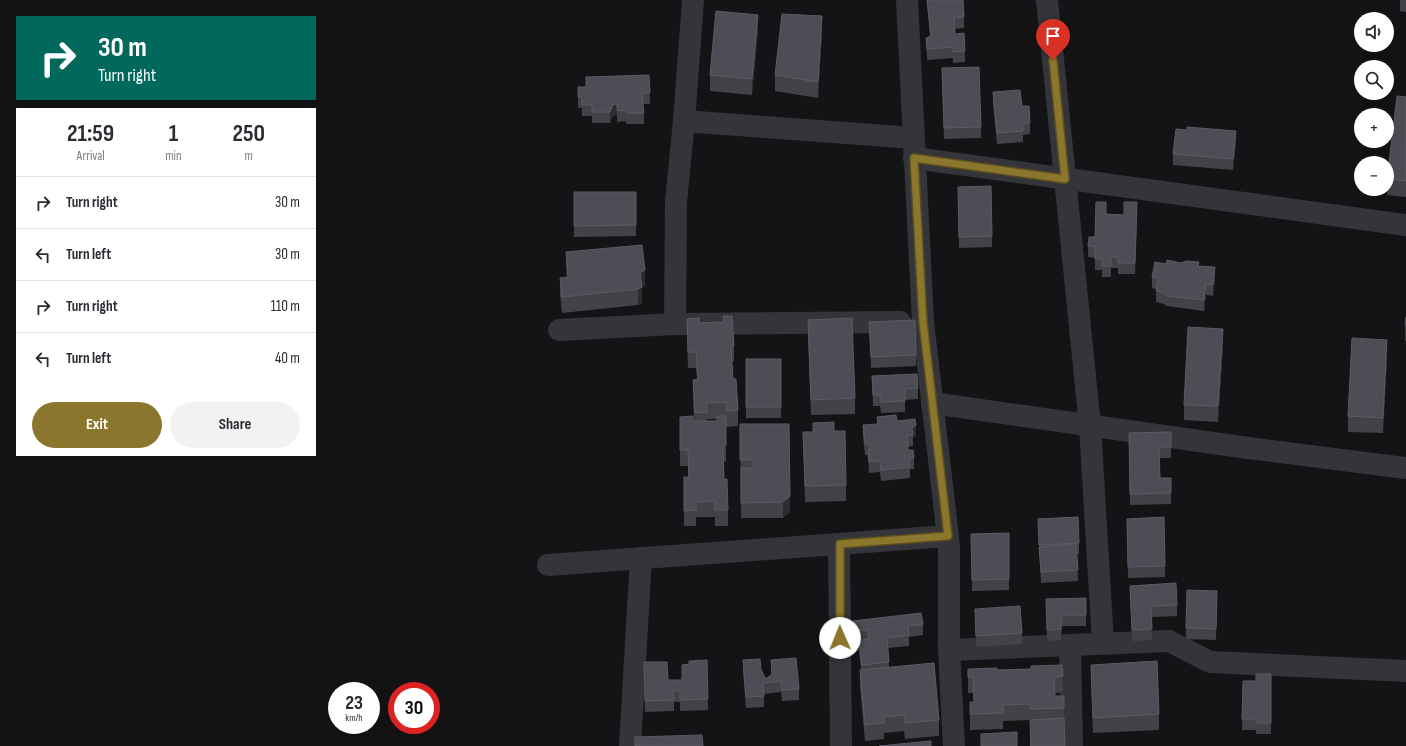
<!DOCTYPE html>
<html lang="en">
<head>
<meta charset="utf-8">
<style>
  :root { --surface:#fff; --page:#f2f2f3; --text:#2b2b33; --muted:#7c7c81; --line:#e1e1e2; --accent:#8a762c }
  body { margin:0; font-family:"Sofia Sans Condensed",sans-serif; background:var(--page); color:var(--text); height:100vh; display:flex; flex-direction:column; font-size:15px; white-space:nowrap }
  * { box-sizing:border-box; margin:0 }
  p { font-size:13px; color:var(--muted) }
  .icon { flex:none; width:22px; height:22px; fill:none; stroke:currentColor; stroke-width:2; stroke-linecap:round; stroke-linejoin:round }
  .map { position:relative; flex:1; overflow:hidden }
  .details { position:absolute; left:16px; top:108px; width:300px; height:348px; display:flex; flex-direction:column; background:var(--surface); border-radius:0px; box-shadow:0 4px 16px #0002 }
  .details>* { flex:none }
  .top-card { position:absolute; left:16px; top:16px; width:300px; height:84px; border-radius:0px; box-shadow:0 4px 16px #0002; background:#00695c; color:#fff; overflow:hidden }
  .fabs { position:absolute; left:1354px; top:12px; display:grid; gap:8px }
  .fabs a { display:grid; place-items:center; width:40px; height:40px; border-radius:50%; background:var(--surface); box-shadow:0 4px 16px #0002; font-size:20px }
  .speed { position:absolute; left:328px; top:682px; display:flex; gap:8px; font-size:20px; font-weight:700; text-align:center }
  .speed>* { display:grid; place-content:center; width:52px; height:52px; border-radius:50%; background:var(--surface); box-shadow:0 4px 16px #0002; line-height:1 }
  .speed small { font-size:10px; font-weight:400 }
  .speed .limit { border:6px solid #d22; background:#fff; color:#111 }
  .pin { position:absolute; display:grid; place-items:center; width:34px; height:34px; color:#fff; margin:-41px -17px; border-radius:50% 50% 50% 0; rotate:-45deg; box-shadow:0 0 4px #0007 }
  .pin .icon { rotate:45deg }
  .me { position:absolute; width:44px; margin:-22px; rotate:359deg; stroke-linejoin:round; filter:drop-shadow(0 0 3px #0008) }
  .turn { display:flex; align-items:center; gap:14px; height:84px; padding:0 16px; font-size:18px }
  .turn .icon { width:52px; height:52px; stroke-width:2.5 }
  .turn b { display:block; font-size:28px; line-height:34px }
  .eta { display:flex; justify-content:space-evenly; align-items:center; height:68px; text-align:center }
  .eta b { font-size:24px; font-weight:700; line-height:28px }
  .primary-button { display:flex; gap:8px; margin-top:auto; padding:8px 16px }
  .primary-button a { flex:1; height:46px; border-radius:24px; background:var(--accent); color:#fff; font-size:16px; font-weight:700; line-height:46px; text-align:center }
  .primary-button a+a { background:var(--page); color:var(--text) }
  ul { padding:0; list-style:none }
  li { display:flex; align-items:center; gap:12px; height:52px; padding:0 16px; border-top:1px solid var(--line) }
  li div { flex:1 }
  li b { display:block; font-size:15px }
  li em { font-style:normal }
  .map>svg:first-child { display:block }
</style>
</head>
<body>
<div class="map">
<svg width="1406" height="746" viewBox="0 0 1406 746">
  <rect width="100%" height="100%" fill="#141416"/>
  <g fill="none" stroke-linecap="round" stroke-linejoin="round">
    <g stroke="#34353b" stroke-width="22">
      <path d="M907 0 923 322 949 546V650L954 746"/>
      <path d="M1047 0 1090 426 1103 643"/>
      <path d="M684 121 913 138"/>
      <path d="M914 158 1406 225"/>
      <path d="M675 324 676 202 684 121 693 0"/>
      <path d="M559 330 675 324 900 322"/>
      <path d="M932 403 1248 448 1406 468"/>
      <path d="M839 544 841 746"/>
      <path d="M548 565 948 536"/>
      <path d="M1070 645 1072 746"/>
      <path d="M949 650 1169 641 1210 662 1406 671"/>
      <path d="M630 746 641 558"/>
    </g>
  </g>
  <g fill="#424349" fill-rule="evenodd">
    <path d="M927 0H963L964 17V28L955 29V34L965 51V62L953 63V58L927 60 926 38 930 36Z"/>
    <path d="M1400 0H1406V12L1400 11Z"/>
    <path d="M758 31 752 95 710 91V75Z"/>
    <path d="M822 32 818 98 775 91V75Z"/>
    <path d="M942 68 981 127V138L944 139Z"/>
    <path d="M649 75 650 104H643L644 113V124H627L625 121 617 122V115L613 116 610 123H592V116H582V108H578V87H586Z"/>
    <path d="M993 92 1022 106 1030 123V134L1023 135V142L997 144 993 103Z"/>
    <path d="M1406 97V197L1387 195V177Z"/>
    <path d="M1187 130 1236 142 1233 170 1173 165V154Z"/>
    <path d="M574 192H636V236L574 237Z"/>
    <path d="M958 198 992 236V247L959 248Z"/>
    <path d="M1137 213 1135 274H1118V268H1111V277H1102V270H1095V258L1088 257V246L1095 237 1106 214 1124 215Z"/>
    <path d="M566 252 645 286 642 288V303L638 305 562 313 560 294V278L567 277 566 268Z"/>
    <path d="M1166 264 1199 266 1215 278 1213 296 1206 295 1204 311 1167 306 1164 304 1156 302V289L1152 288V277Z"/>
    <path d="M723 316 734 346V361L732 362 733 379 738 410V426L726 427V423V461L723 462 724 479 728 510V526H715V517H696V526H684V477H688V466H680V417L693 421H694L693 395V380L697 379 696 368H688L687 335V319L699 323 723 322ZM707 419H717V421H707Z"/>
    <path d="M1406 317V341H1405V325Z"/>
    <path d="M808 320 855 398V414L811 415 808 336Z"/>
    <path d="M869 322 916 355V366L871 368Z"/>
    <path d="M1223 345 1218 422 1184 420V405Z"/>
    <path d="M1387 356 1383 433 1348 432V416Z"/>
    <rect x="746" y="359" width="35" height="59"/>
    <path d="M872 376 918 388V399L905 400V412L881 413 880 406H873Z"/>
    <path d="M877 417 897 421 916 436 913 438V446L908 447V450L914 458V469H910V478L881 481 880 472 869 473 868 455H865L863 436V425L877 424Z"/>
    <path d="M813 423 834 431 846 485V501L805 502 803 432H813Z"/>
    <path d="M740 424 790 512 783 518H741Z"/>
    <path d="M1171 432V458H1159L1160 478H1171V504L1130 505 1129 433Z"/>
    <path d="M1038 519 1079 543V554H1077L1078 581 1041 583Z"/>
    <path d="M1127 519 1165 566V577L1128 578Z"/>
    <path d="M1009 533V590L972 591 971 534Z"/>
    <path d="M1130 586 1177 605V616L1151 617 1152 640 1132 641Z"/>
    <path d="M1217 591 1216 640 1186 639V628Z"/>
    <path d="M1086 598V626H1062L1061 640 1047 641 1046 599Z"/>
    <path d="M975 609 1022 633V644L976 647Z"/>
    <path d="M853 621 923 624V635L909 637V646L888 648 889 667 939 720V736L905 739 904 731 884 733V739L865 741 860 686V670H861L859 651V642H854L853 632Z"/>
    <path d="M707 660 708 710 680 711V702H674V711L645 712 644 662 668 680H682L689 664Z"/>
    <path d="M743 660 761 670 766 679 772 675 771 660 799 689V700L782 701 781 692 764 694V707L746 708 743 671Z"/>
    <path d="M1062 665 1063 692 1055 693V696L1064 708V723L1065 746H1030V720L1003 721V729L970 730V702H974L973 693H968V669L998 670 1031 669Z"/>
    <path d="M1091 665 1159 714V730L1093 733 1091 680Z"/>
    <path d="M1271 674V734H1256V730H1242L1243 681H1256Z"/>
  </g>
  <g fill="#2b2b30">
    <path d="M758 15V31L752 95V79Z"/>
    <path d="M822 16V32L818 98V82Z"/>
    <path d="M617 104V115L613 116 610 123V112L613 105Z"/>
    <path d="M1236 131V142L1233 170V159Z"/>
    <path d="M1137 202V213L1135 274V263Z"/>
    <path d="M1215 267V278L1213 296V285Z"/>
    <path d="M645 270V286L642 288V303L638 305V289L640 273Z"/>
    <path d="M1206 284V295L1204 311V300Z"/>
    <path d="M1223 329V345L1218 422V406Z"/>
    <path d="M1387 340V356L1383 433V418Z"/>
    <path d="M916 425V436L913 438 912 428Z"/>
    <path d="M790 496V512L783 518V502Z"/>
    <path d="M1062 615V626L1061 640V629Z"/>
  </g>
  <g fill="#4d4d55" stroke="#5a5b65">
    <path d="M927 0H963L964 17 954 18 955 34 964 33 965 51 953 52V47L927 49 926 38 931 36Z"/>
    <path d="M716 11 758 15 752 79 710 75Z"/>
    <path d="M782 14 822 16 818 82 775 75Z"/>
    <path d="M979 67 981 127 944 128 942 68Z"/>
    <path d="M649 75 650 93H642L644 113H627L625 110 617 111V104L613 105 610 112H592V105H582V97H578V87H586V77Z"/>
    <path d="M1020 90 1022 106H1029L1030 123 1022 124 1023 131 997 133 993 92Z"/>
    <path d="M1397 96 1406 97V181L1387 179Z"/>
    <path d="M1187 127 1236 131 1233 159 1173 154 1176 129 1187 130Z"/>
    <path d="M991 186 992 236 959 237 958 187Z"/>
    <path d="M574 192H636V225L574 226Z"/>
    <path d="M1096 202H1106V214L1124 215V202H1137L1135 263H1118V257H1111V266H1102V259H1095V247L1088 246 1089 237H1095Z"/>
    <path d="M642 245 645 270 640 273 642 287 638 289 562 297 560 278 568 277 566 252Z"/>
    <path d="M1167 260 1181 263 1187 261 1199 262 1198 266 1215 267 1213 285 1206 284 1204 300 1167 296 1164 293 1156 291 1158 278 1152 277 1155 262 1166 264Z"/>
    <path d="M723 316H732L734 346H731L733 379H736L738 410 726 411V402L706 403 707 412 695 413 693 380 698 379 696 352H688L687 319 699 318V323L724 322Z"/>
    <path d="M1406 317V325H1405Z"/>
    <path d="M852 318 855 398 811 400 808 320Z"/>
    <path d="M915 320 916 355 871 357 869 322Z"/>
    <path d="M1188 327 1223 329 1218 406 1184 405Z"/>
    <path d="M1352 338 1387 340 1383 418 1348 416Z"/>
    <rect x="746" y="359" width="35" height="48"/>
    <path d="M917 374 918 388 905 389V401L881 402 880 395H873L872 376Z"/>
    <path d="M896 415 897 421 915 419 916 425 912 428 913 435 907 436 908 450H913L914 458H909L910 467 881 470 880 461 869 462 868 454 870 444H865L863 425 878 424 877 417Z"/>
    <path d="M693 416V421H717V416H726V445L723 446 724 479H727L728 510H715V501L696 502V510L684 511V477H689L688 450H680V417Z"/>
    <path d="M834 422V431H845L846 485 805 486 803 432H813V423Z"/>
    <path d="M740 424H789L790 496 783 502 741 503V468H754V460H740Z"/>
    <path d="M1171 432V447H1159L1160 478H1171V493L1130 494 1129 433Z"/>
    <path d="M1078 517 1079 543 1039 545 1038 519Z"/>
    <path d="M1164 517 1165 566 1128 567 1127 519Z"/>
    <path d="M1009 533V579L972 580 971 534Z"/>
    <path d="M1076 544 1078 570 1041 572 1039 547Z"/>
    <path d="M1176 583 1177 605 1151 606 1152 629 1132 630 1130 586Z"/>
    <path d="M1187 590 1217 591 1216 629 1186 628Z"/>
    <path d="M1086 598V615H1062L1061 629 1047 630 1046 599Z"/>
    <path d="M1020 606 1022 633 976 636 975 609Z"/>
    <path d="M921 613 923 624 908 626 909 635 887 638 889 662 862 665 859 640 869 639 868 630 854 631 853 621Z"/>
    <path d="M796 658 799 689 782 690 781 681 763 683 764 696 746 697 743 660 760 659 761 670 766 679 772 674 771 660Z"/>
    <path d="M707 660 708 699 680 700V691H673L674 700 645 701 644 662H667L668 680H682V665L689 664V661Z"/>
    <path d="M1157 661 1159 714 1093 718 1091 665Z"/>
    <path d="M934 663 939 720 905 723 904 715 884 717V723L865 725 860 670Z"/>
    <path d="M1062 665 1063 676 1054 677 1055 696H1064V708L1031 709 1030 704 1003 705V713L970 714V702H974L973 677H968V669L997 668 998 670 1031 669V666Z"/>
    <path d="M1256 674H1271V723H1256V719H1242L1243 681H1256Z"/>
    <path d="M1064 718 1065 746H1031L1030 720Z"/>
    <path d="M1017 732V746H981V734Z"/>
    <path d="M702 735 703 746H635V737Z"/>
    <path d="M931 741V746H879Z"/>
  </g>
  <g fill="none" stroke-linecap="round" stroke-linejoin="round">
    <defs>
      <path id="route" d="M840 638V544L948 536 923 322 914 158 1065 179 1053 60"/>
    </defs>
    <use href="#route" stroke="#5a4d1d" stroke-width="10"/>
    <use href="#route" stroke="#8a762c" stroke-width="7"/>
  </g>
</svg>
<div class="fabs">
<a><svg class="icon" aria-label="sound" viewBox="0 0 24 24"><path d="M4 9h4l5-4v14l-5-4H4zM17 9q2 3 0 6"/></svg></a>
<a><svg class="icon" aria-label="search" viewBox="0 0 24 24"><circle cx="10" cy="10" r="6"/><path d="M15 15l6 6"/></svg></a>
<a>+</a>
<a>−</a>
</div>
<div class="speed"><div>23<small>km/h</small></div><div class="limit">30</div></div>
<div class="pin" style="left:1053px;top:60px;background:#d93025"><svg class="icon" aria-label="arrive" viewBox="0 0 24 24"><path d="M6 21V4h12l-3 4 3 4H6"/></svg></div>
<svg class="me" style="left:840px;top:638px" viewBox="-20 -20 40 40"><circle r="19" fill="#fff"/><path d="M0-13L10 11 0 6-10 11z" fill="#8a762c"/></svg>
<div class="top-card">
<div class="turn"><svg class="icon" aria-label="right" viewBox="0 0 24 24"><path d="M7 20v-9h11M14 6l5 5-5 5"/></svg><div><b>30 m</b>Turn right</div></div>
</div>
<section class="details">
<div class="eta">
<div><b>21:59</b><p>Arrival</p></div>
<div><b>1</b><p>min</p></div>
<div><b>250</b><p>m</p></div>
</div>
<ul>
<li><svg class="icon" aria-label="right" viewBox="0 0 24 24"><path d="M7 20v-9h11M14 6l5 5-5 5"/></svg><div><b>Turn right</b></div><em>30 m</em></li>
<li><svg class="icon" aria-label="left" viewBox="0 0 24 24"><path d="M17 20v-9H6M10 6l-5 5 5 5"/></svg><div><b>Turn left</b></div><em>30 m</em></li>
<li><svg class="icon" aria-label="right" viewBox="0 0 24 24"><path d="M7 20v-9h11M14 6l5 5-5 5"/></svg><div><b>Turn right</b></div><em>110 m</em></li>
<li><svg class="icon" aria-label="left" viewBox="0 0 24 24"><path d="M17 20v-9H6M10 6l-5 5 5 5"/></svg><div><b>Turn left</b></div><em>40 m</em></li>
</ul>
<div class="primary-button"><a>Exit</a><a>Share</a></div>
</section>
</div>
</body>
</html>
